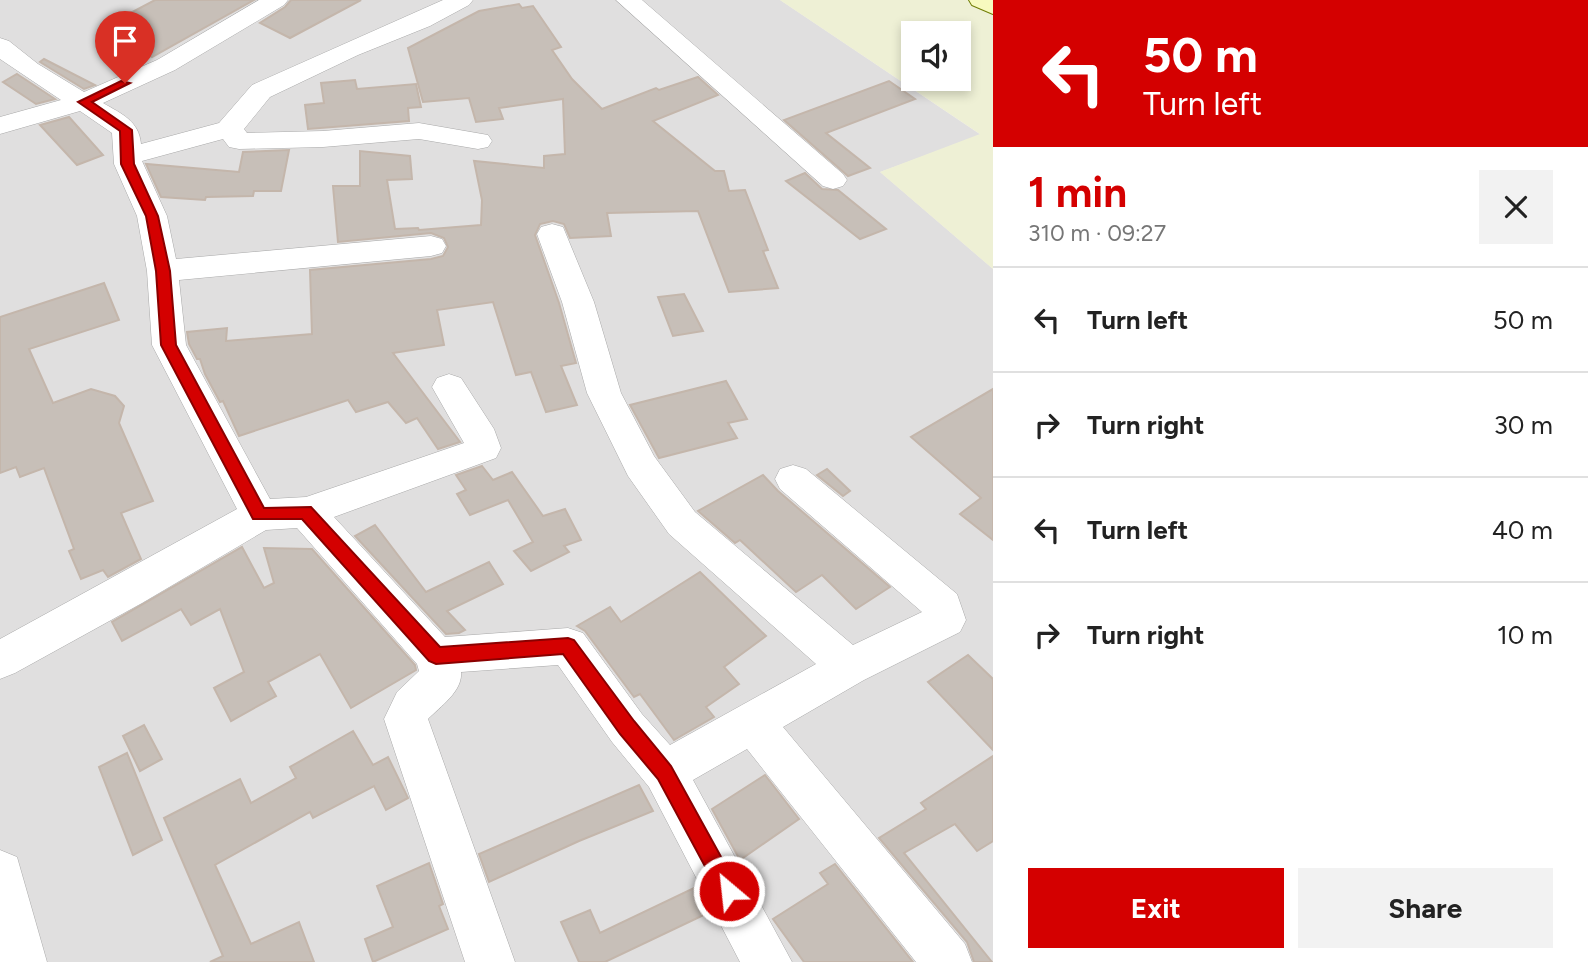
<!DOCTYPE html>
<html lang="en">
<head>
<meta charset="utf-8">
<style>
  :root { --surface:#fff; --page:#f2f2f2; --text:#222; --muted:#767676; --line:#e0e0e0; --accent:#d40000 }
  body { margin:0; font-family:Figtree,sans-serif; background:var(--page); color:var(--text); height:100vh; display:flex; flex-direction:column; font-size:26px; white-space:nowrap }
  * { box-sizing:border-box; margin:0 }
  p { font-size:23px; color:var(--muted) }
  .icon { flex:none; width:38px; height:38px; fill:none; stroke:currentColor; stroke-width:2; stroke-linecap:round; stroke-linejoin:round }
  .map { position:relative; flex:1; overflow:hidden }
  .drawer { display:flex; flex-direction:column; background:var(--surface); width:595px }
  .drawer>* { flex:none }
  .guide { background:#d40000; color:#fff; overflow:hidden }
  .tools { position:absolute; left:901px; top:21px; display:grid; gap:14px }
  .tools a { display:grid; place-items:center; width:70px; height:70px; border-radius:0px; background:var(--surface); box-shadow:0 4px 10px #0003; font-size:35px }
  .pin { position:absolute; display:grid; place-items:center; width:60px; height:60px; color:#fff; margin:-72px -30px; border-radius:50% 50% 50% 0; rotate:-45deg; box-shadow:0 0 7px #0007 }
  .pin .icon { rotate:45deg }
  .me { position:absolute; width:77px; margin:-38px; rotate:332deg; stroke-linejoin:round; filter:drop-shadow(0 0 5px #0008) }
  .turn { display:flex; align-items:center; gap:24px; height:147px; padding:0 35px; font-size:32px }
  .turn .icon { width:91px; height:91px; stroke-width:2.5 }
  .turn b { display:block; font-size:49px; line-height:60px }
  .round { display:grid; place-items:center; flex:none; width:74px; height:74px; border-radius:0px; background:var(--page) }
  .summary { display:flex; align-items:center; justify-content:space-between; height:119px; padding:0 35px }
  h1 { font-size:42px; font-weight:700; line-height:52px; color:var(--accent) }
  .primary-button { display:flex; gap:14px; margin-top:auto; padding:14px 35px }
  .primary-button a { flex:1; height:80px; border-radius:0px; background:var(--accent); color:#fff; font-size:28px; font-weight:700; line-height:80px; text-align:center }
  .primary-button a+a { background:var(--page); color:var(--text) }
  ul { padding:0; list-style:none }
  li { display:flex; align-items:center; gap:21px; height:105px; padding:0 35px; border-top:2px solid var(--line) }
  li div { flex:1 }
  li b { display:block; font-size:26px }
  li em { font-style:normal }
  main { display:flex; flex:1; min-height:0 }
  .map>svg:first-child { display:block }
</style>
</head>
<body>
<main>
<div class="map">
<svg width="993" height="962" viewBox="0 0 993 962">
  <rect width="100%" height="100%" fill="#f2efe9"/>
  <path fill="#e0dfdf" d="M0 0H780L981 135 880 172 993 269V962H0Z"/>
  <path fill="#eef0d5" fill-rule="evenodd" d="M780 0H993V269L880 172 980 134ZM914 33H959V79H914Z"/>
  <g fill="#c7bfb8" stroke="#c4b6ab" stroke-width="2">
    <path d="M155 0H254L152 57 100 29Z"/>
    <path d="M291 0H361L290 38 260 23 285 7Z"/>
    <path d="M519 4 522 8 533 6 561 47 552 50 572 79 602 109 656 88 659 90 698 77 718 95 653 121 715 171H724L729 191 745 190 768 250 763 251 778 288 729 292 698 211 607 213 611 236 570 238 564 224 553 221 540 224 535 235 559 303 576 363 561 366 577 405 546 412 531 372 516 375 493 302 437 310 444 345 393 353 460 442 438 449 417 418 406 423 388 402 356 412 348 400 239 436 223 401 220 402 205 374 200 359H197L189 344 187 332 227 328 226 341 312 334 310 270 431 259 443 256 448 247 444 238 431 233 338 242 333 186H360V151L410 156 412 179 387 180 395 229 418 228 419 230 481 225 482 200 474 161 544 168V156L565 154 563 99 499 108 503 119 476 122 469 98 423 102 408 48 479 11Z"/>
    <path d="M44 59 95 85 84 89 40 62Z"/>
    <path d="M17 74 55 99 36 104 3 82Z"/>
    <path d="M355 80 357 89 416 84 421 107 408 108 409 121 308 129 305 105 324 103 321 83Z"/>
    <path d="M889 81 915 99 826 133 870 168 848 176 784 120Z"/>
    <path d="M69 117 103 155 77 165 40 125Z"/>
    <path d="M289 150 281 191H254L253 196 206 197 205 200 161 197 146 164 239 172 243 152Z"/>
    <path d="M805 173 822 189 838 190 886 229 860 239 786 181Z"/>
    <path d="M104 283 119 320 29 349 53 403 91 389 115 396 124 406 119 423 153 501 121 513 141 559 108 577 103 570 81 579 69 551 74 549 44 468 20 477 16 467 0 473V317Z"/>
    <path d="M684 294 703 331 673 336 658 297Z"/>
    <path d="M726 381 747 419 728 423 737 438 659 458 630 405Z"/>
    <path d="M993 389V540L960 514 981 498 911 437Z"/>
    <path d="M482 466 493 480 512 472 543 516 565 509 581 540 564 546 569 552 531 571 514 551 533 542 508 500 470 515 457 494 466 490 456 475Z"/>
    <path d="M827 469 850 491 843 496 817 475Z"/>
    <path d="M763 475 778 491 890 587 856 609 822 575 796 592 740 540 735 543 698 511Z"/>
    <path d="M375 525 426 592 489 562 503 584 447 611 465 630 459 633 446 634 355 536Z"/>
    <path d="M242 547 264 588 274 583 264 548 312 549 415 665 416 670 351 708 320 654 268 682 276 696 231 721 214 688 244 672 220 609 191 625 181 609 122 641 112 622Z"/>
    <path d="M700 572 766 636 724 667 739 684 706 707 714 717 674 740 640 694 634 697 585 631 577 626 610 607 621 622Z"/>
    <path d="M968 655 993 679V750L928 682Z"/>
    <path d="M144 725 162 759 140 771 123 736Z"/>
    <path d="M353 731 373 765 388 757 408 798 386 810 374 786 313 818 310 812 215 865 251 944 299 922 314 962H210L223 956 164 818 240 779 251 803 296 778 290 767Z"/>
    <path d="M127 753 162 840 133 855 99 767Z"/>
    <path d="M993 756V841L977 851 955 824 904 853 992 962H974L967 942 879 838 926 809 921 803Z"/>
    <path d="M765 775 799 819 740 860 712 809Z"/>
    <path d="M639 785 653 811 579 841 489 882 479 854Z"/>
    <path d="M429 863 443 904 439 906 448 929 373 962 365 939 393 927 377 886Z"/>
    <path d="M835 864 913 962H804L773 919 828 884 820 873Z"/>
    <path d="M696 887 710 912 605 962H579L561 922 590 910 600 933Z"/>
  </g>
  <g fill="none" stroke-linecap="round" stroke-linejoin="round">
    <defs>
      <g id="street">
        <path d="M259 0H288L284 5 175 70 103 103C122 114 139 121 141 144L219 123 252 85 443 0H473L469 5 430 26 358 55 270 97 244 129 247 133 323 131 419 123 488 135 492 141 488 147 478 149 419 139 323 147 239 149 229 147 223 139 142 161 167 216 176 259 431 236 442 239 446 246 442 253 431 256 179 280 186 345 270 499 306 497 464 443 432 387 437 378 449 374 461 378 494 429 501 448 496 458 334 517 445 637 568 628 583 633 642 714 670 745 816 664 669 534 628 476 587 393 562 302 537 234 541 227 552 224 563 227 594 302 621 393 654 456 695 512 853 645 922 612 780 489 775 479 780 469 793 465 806 469 957 594 966 620 960 632 864 680 783 727 965 944 972 962H916L747 749 693 780 792 962H740L649 787 612 742 558 665 461 672C463 691 440 707 428 719L515 962H465L384 719 397 692 419 671 417 664 297 528 266 530 142 603 15 673 0 679V639L237 509 152 345 147 271 137 216 114 164 112 133 80 111 0 134V117L61 100 0 59V38L9 41 38 64 84 92 157 60Z"/>
        <path d="M616 0H642L843 174 847 180 843 186 833 189 823 186Z"/>
        <path d="M0 850 17 857 47 962H0Z"/>
      </g>
      <path id="secondary" d="M969 0H993V14L972 5Z"/>
    </defs>
    <use href="#street" stroke="#a9a9a9" stroke-width="1"/>
    <use href="#secondary" stroke="#707d05" stroke-width="2"/>
    <use href="#street" fill="#fff" fill-rule="evenodd"/>
    <use href="#secondary" fill="#f7fabf" fill-rule="evenodd"/>
  </g>
  <path fill="#d40000" stroke="#8a0000" stroke-width="2" d="M121 81 130 83 92 102 132 130 134 164 158 216 170 271 176 345 264 508 311 507 440 647 568 638 574 640 634 721 671 766 736 884 739 891 736 898 729 901 722 898 658 779 620 734 563 654 436 664 429 661 302 519H253L161 345 156 271 146 216 121 164 120 131 78 102Z"/>
</svg>
<div class="tools">
<a><svg class="icon" aria-label="sound" viewBox="0 0 24 24"><path d="M4 9h4l5-4v14l-5-4H4zM17 9q2 3 0 6"/></svg></a>
</div>
<div class="pin" style="left:125px;top:83px;background:#d93025"><svg class="icon" aria-label="arrive" viewBox="0 0 24 24"><path d="M6 21V4h12l-3 4 3 4H6"/></svg></div>
<svg class="me" style="left:729px;top:891px" viewBox="-20 -20 40 40"><circle r="17" fill="#d40000" stroke="#fff" stroke-width="3"/><path d="M0-11L8 9 0 5-8 9z" fill="#fff"/></svg>
</div>
<section class="drawer">
<div class="guide">
<div class="turn"><svg class="icon" aria-label="left" viewBox="0 0 24 24"><path d="M17 20v-9H6M10 6l-5 5 5 5"/></svg><div><b>50 m</b>Turn left</div></div>
</div>
<div class="summary"><div><h1>1 min</h1><p>310 m · 09:27</p></div><a class="round"><svg class="icon" aria-label="close" viewBox="0 0 24 24"><path d="M6 6l12 12M18 6L6 18"/></svg></a></div>
<ul>
<li><svg class="icon" aria-label="left" viewBox="0 0 24 24"><path d="M17 20v-9H6M10 6l-5 5 5 5"/></svg><div><b>Turn left</b></div><em>50 m</em></li>
<li><svg class="icon" aria-label="right" viewBox="0 0 24 24"><path d="M7 20v-9h11M14 6l5 5-5 5"/></svg><div><b>Turn right</b></div><em>30 m</em></li>
<li><svg class="icon" aria-label="left" viewBox="0 0 24 24"><path d="M17 20v-9H6M10 6l-5 5 5 5"/></svg><div><b>Turn left</b></div><em>40 m</em></li>
<li><svg class="icon" aria-label="right" viewBox="0 0 24 24"><path d="M7 20v-9h11M14 6l5 5-5 5"/></svg><div><b>Turn right</b></div><em>10 m</em></li>
</ul>
<div class="primary-button"><a>Exit</a><a>Share</a></div>
</section>
</main>
</body>
</html>
